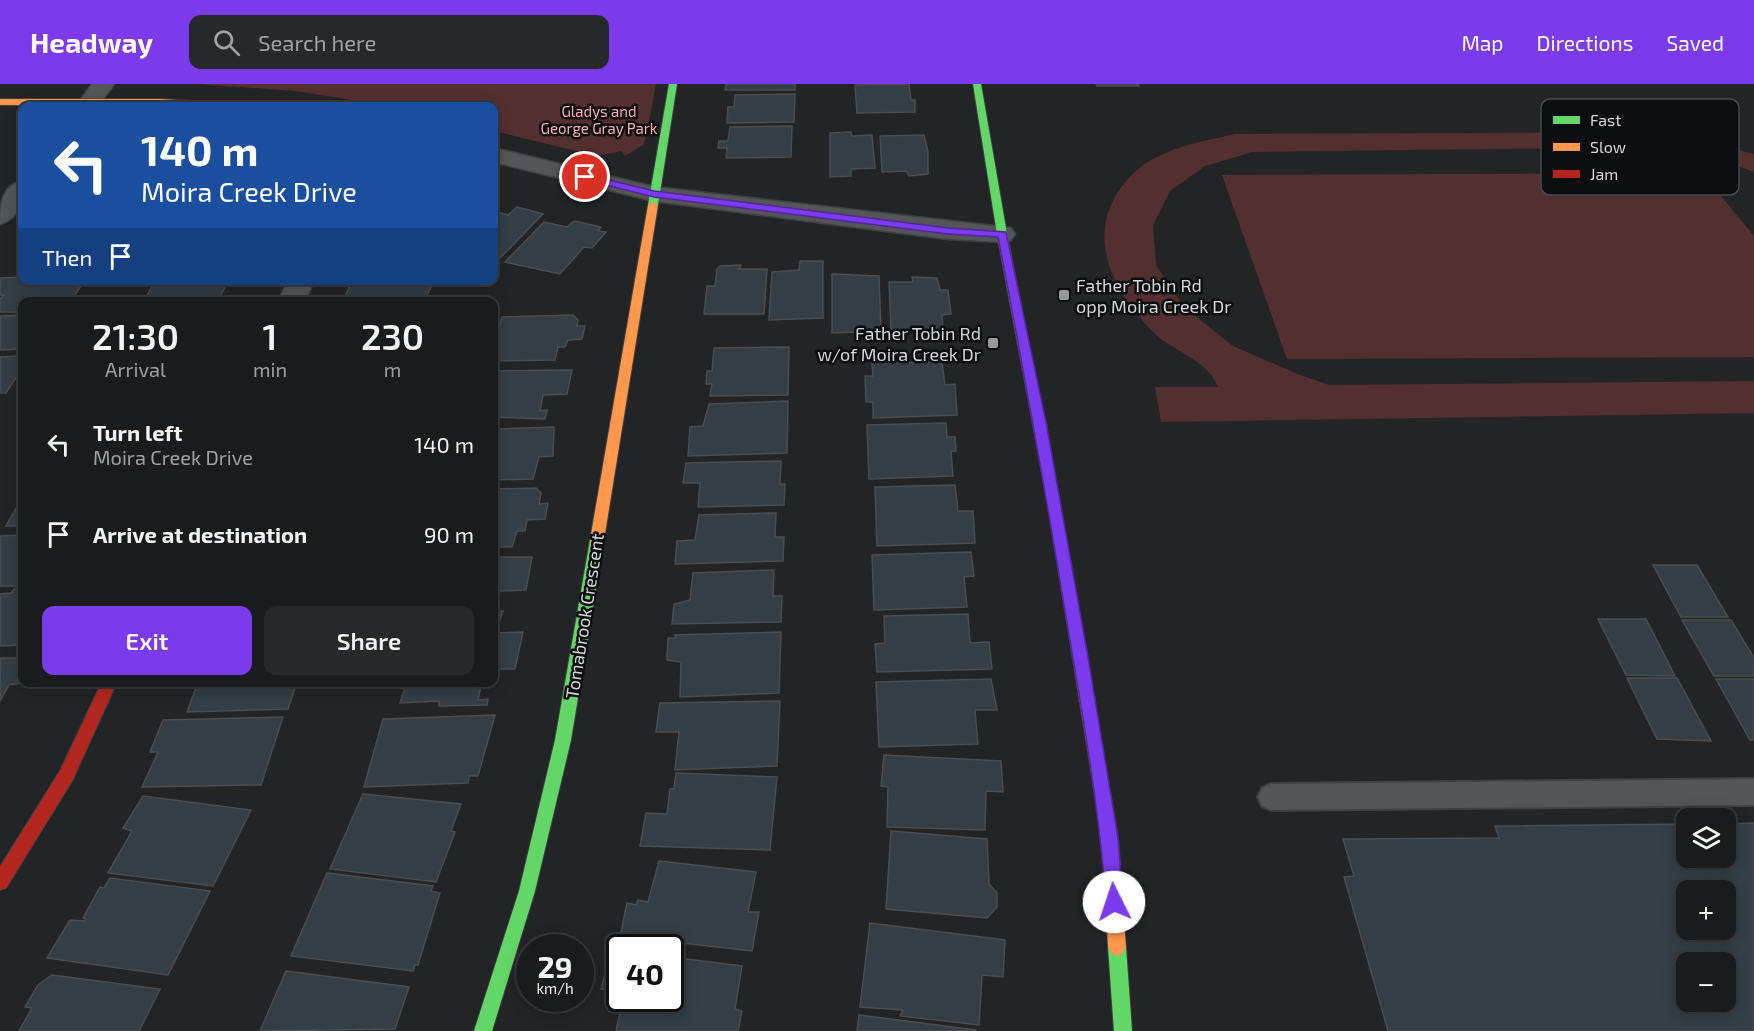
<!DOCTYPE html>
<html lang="en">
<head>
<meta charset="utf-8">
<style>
  :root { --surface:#1a1b1c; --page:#272829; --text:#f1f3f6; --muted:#9fa1a3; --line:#38393b; --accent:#7c3aed }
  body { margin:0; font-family:"Exo 2",sans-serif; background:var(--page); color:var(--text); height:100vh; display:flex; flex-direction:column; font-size:22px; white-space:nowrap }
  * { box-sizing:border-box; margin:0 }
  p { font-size:20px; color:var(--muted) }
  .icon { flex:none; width:33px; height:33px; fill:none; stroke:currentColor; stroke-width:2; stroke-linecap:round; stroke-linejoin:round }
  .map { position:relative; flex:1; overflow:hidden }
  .side { position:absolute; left:18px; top:213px; width:480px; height:390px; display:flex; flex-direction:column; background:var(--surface); border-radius:12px; box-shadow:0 3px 15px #0003,0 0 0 2px var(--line) }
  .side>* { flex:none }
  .top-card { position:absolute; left:18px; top:18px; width:480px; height:183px; border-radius:12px; box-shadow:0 3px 15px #0003,0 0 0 2px var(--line); background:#1a4fa0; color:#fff; overflow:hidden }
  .tools { position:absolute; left:1676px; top:724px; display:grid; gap:12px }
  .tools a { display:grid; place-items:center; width:60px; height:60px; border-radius:12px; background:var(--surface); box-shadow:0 3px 15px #0003,0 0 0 2px var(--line); font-size:30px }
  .speed { position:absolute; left:516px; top:850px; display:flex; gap:12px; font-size:30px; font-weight:700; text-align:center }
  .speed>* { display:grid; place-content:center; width:78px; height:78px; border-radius:50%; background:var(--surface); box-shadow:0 3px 15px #0003,0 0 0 2px var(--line); line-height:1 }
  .speed small { font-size:15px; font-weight:400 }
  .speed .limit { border:3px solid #111; border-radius:9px; background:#fff; color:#111 }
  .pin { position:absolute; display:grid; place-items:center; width:51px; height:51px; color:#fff; margin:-26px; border:3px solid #fff; border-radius:50%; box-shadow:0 2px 6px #0007 }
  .me { position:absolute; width:66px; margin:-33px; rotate:356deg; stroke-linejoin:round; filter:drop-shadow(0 0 4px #0008) }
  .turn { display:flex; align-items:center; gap:21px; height:126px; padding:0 24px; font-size:27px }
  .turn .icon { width:78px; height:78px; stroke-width:2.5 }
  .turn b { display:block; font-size:42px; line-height:51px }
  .then { display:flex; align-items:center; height:57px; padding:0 24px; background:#0003; gap:12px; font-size:22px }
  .eta { display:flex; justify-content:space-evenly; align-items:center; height:102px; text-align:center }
  .eta b { font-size:36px; font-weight:600; line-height:42px }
  .primary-button { display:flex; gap:12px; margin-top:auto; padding:12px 24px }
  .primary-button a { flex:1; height:69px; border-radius:12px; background:var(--accent); color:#fff; font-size:24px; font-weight:600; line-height:69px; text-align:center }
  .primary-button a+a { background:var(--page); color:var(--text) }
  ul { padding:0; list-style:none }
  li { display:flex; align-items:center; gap:18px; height:90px; padding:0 24px }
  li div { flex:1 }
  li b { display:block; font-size:22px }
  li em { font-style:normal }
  header { display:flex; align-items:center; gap:36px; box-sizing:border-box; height:84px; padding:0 30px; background:var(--accent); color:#fff }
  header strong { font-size:28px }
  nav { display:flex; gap:33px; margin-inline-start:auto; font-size:21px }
  .search { width:420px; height:54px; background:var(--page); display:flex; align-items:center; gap:15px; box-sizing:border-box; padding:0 21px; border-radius:12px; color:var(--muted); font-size:22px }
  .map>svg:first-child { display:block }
</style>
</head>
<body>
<header>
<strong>Headway</strong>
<div class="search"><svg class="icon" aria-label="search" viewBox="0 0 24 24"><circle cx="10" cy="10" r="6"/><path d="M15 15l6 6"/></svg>Search here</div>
<nav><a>Map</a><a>Directions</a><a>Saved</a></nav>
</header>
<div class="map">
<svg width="1754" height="947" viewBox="0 0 1754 947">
  <rect width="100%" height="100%" fill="#222426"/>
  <g fill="#532f30">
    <path d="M195 0H656L646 53 643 61 625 72 622 67 597 72 494 47V22H388L296 7Z"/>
    <path d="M1668 48 1754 70V88L1718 75 1657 63 1253 68 1205 82 1170 107 1153 141 1156 181 1184 223 1233 262 1300 291 1329 301 1754 297V329L1161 338 1155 303H1218C1207 275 1173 268 1153 248 1106 201 1080 138 1137 86 1162 64 1204 57 1235 50Z"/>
    <path d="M1702 89 1754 152V273L1287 275 1222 91Z"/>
  </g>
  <g fill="#333e46" stroke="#4b4d4f" stroke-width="1.5" fill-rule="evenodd">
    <path d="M726 0H795V6H725Z"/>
    <path d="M909 0 911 16H915V28L857 29 855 1Z"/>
    <path d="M1096 0H1138L1139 2H1097Z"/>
    <path d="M795 10 794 38 727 39 728 23H734L735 11Z"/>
    <path d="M792 42 791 73 726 74 727 64H718L719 57H728L730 43Z"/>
    <path d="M851 48 852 52 872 51 875 84 851 85V92L830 93V49Z"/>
    <path d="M924 51 928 68V90L909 92 906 87 882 88 880 52Z"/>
    <path d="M517 123 543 130 501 173 494 175V127L508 131Z"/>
    <path d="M574 137 601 143 598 147 606 148 592 164 584 163 560 190 505 178 544 138 567 143Z"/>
    <path d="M800 177H823V234L769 236 772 188 799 186Z"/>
    <path d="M741 181 739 185H767L764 230H704L707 202H715L717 185 720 182Z"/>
    <path d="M832 190 879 192 881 247 832 249Z"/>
    <path d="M22 193V196H85L70 218H22V228H0V215L4 211H0V194Z"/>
    <path d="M912 193 937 194 940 206H948L951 230 942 231 943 245 891 246 889 198H913Z"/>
    <path d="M156 196 214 197 229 196 217 218H143Z"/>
    <path d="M352 196H435L423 218H357V215H344Z"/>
    <path d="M22 231V265L0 266V232Z"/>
    <path d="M573 231 578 236 577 242H585L582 255 568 256 565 263H558L555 276 494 277V255L497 254 502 233Z"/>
    <path d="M789 263 788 311 710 312 712 300H706L707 287H712L714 264Z"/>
    <path d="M22 272V284L6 309H0V273Z"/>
    <path d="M942 278 945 301 955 300 957 331 873 334V318H866L865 292H873L872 279Z"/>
    <path d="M572 286 567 310 543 311 540 327 547 326 545 335 494 333V287Z"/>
    <path d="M788 317 787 369 688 372 690 343 703 342 709 320Z"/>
    <path d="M946 339 947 353H955L956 367H951L953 392 869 395 867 341Z"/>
    <path d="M554 343 553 372 539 373 533 395 494 396V345Z"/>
    <path d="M781 377 780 400H785L784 421 698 423 700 399H683L686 379Z"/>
    <path d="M955 401 958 427H973L975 459 877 462 875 403Z"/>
    <path d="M536 404 541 409 539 420 548 419 545 435 527 436 525 447H517L512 463H494V405Z"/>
    <path d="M22 414V442H6Z"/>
    <path d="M776 429 775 453H784L783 477 675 480 677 457 695 456 699 431Z"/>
    <path d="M22 451V502H0V452Z"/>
    <path d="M971 468 974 492 964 493 967 523 874 526 872 471Z"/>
    <path d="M494 473H532L526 506 500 507 495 528 503 527 500 536 494 537Z"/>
    <path d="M1653 481H1697L1728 533H1681Z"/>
    <path d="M774 486 773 512H782L781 538 672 540 674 520 690 516 693 489Z"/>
    <path d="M14 505H22V561L0 562V510L11 509Z"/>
    <path d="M968 530 970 559 989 558 992 585 877 588 875 560 885 559 884 532Z"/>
    <path d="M1598 535H1646L1675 592 1626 591Z"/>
    <path d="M1682 536H1731L1754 574V592H1714Z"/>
    <path d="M523 548 515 585H494V549Z"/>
    <path d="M781 548 779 609 680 613 681 578 667 576 668 554H676L675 551Z"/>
    <path d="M0 574H22V598H28L9 601 0 617Z"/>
    <path d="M1627 594H1677L1711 657 1657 655Z"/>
    <path d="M991 595 997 626H975L978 660 879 663 876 598Z"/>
    <path d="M1716 595H1754V656H1750Z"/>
    <path d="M198 598H297L288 625 187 628Z"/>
    <path d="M394 598H482L478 616 488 615 487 621 439 622V617L400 619 405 604H392Z"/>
    <path d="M780 617 777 682 675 686 679 648H656L660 619Z"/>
    <path d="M495 631 478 692H469L468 699 364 703 383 635Z"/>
    <path d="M283 633 261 701 142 703 158 668H150L163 636Z"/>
    <path d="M884 671 1001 677 1003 708 986 707 985 746 887 743 888 703 881 702Z"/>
    <path d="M676 689 777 693 770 766 640 762 646 729 667 730 670 705H674Z"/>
    <path d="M363 710 461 720 451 747 455 748 436 798 330 785Z"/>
    <path d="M143 712 251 726 213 802 108 789 132 747 123 744Z"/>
    <path d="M1754 739V947H1388L1344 793 1354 792 1343 755 1499 754 1495 742 1686 740V774H1725V740ZM1686 807H1725V846H1686ZM1686 879H1725V918H1686Z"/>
    <path d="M891 747 987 755 989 800 997 809V823L987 834 886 825Z"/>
    <path d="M659 777 756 788 748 828H759L752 867 628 853 630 849 621 848 627 819 636 821 638 816 648 818Z"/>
    <path d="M327 789 433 802 431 807 440 809 418 881H415L413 887 291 872Z"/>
    <path d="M110 794 210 807 168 891 47 874 70 836 85 837 86 835 83 834 100 803 104 804Z"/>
    <path d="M870 839 1005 856 1003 893 982 891 979 941 900 932 903 926 860 923Z"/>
    <path d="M612 866 620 867V907L601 905Z"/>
    <path d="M670 873 742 882 735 925 742 927 738 947H616L623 915H670Z"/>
    <path d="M286 887 409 903 395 945 260 947Z"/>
    <path d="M52 891 160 905 139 947H19L32 924 25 923 38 901Z"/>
    <path d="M859 931 976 946V947H857Z"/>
  </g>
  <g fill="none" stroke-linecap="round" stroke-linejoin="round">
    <defs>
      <path id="lane" d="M1754 695V721L1271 726 1262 722 1258 713 1262 704 1271 700Z"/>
      <g id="street">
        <path d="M92 0H114L98 22H82L79 18Z"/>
        <path d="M494 64 654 103 1011 144 1015 150 1011 156 1002 158 948 155 654 117 494 78Z"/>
        <path d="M22 97C24 115 20 134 0 140 0 121 1 102 22 97Z"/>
        <path d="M288 196H314L305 218H278Z"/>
      </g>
      <g id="fast">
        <path d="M669 0H677L658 121 653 124 648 121Z"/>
        <path d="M973 0H981L1007 150 1058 410 1052 415 1046 410 997 150Z"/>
        <path d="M597 451 602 452 604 456 571 656 535 807 492 947H474L519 807 555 656 590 456 592 452Z"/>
        <path d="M1117 854 1123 857 1126 863 1132 947H1114L1108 863 1111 857Z"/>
      </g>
      <g id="slow">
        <path d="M0 15H160L226 19 231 22 0 21Z"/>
        <path d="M653 118 658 121 604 456 602 460H592L590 456 648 121Z"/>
        <path d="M1052 405 1058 410 1118 754 1126 863 1123 869 1117 872 1111 869 1108 863 1102 754 1046 410Z"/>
      </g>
      <path id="jam" d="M102 598H117L72 697 6 804 0 806V783L60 687Z"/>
    </defs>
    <use href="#lane" stroke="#404143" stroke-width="4"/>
    <use href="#street" stroke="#404143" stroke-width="3"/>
    <use href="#fast" stroke="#404143" stroke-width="2"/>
    <use href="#slow" stroke="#404143" stroke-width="2"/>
    <use href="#jam" stroke="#404143" stroke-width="2"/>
    <use href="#lane" fill="#535556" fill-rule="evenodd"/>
    <use href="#street" fill="#535556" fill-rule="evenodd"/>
    <use href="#fast" fill="#63d668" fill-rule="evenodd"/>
    <use href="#slow" fill="#ff974d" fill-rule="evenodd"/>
    <use href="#jam" fill="#b3261e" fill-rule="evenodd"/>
  </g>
  <path fill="#7c3aed" stroke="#51269a" stroke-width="1.5" d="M585 90 654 107 948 144 1006 148 1046 338 1088 573 1118 754 1123 818 1120 824 1114 827 1108 824 1106 818C1099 724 1083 632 1067 539 1046 410 1023 282 998 153L948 150 654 113 582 95V91Z"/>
  <g fill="#96989a" stroke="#0b0d0f" stroke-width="2">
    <rect x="1058" y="205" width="12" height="12" rx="3"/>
    <rect x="987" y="253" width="12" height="12" rx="3"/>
  </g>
  <g text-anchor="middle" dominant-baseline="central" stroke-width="5" stroke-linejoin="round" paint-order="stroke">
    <g font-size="15" fill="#fab0af" stroke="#0b0d0f">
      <text x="599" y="27">Gladys and<tspan x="599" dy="17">George Gray Park</tspan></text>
    </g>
    <g font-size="18" fill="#d4d7d9" stroke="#0b0d0f" text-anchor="start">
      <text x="1076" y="201">Father Tobin Rd<tspan x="1076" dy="21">opp Moira Creek Dr</tspan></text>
      <text x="981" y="249" text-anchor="end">Father Tobin Rd<tspan x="981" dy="21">w/of Moira Creek Dr</tspan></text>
    </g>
    <g font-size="18" fill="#d4d7d9" stroke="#0b0d0f">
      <text transform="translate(584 532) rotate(-81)">Tomabrook Crescent</text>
    </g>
  </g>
  <rect x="1541" y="15" width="198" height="96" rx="9" fill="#0b0d0f" stroke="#474a4c" stroke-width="1.5"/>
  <rect x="1553" y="32" width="27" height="8" fill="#63d668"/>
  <rect x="1553" y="59" width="27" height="8" fill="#ff974d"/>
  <rect x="1553" y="86" width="27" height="8" fill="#b3261e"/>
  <g font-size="16" fill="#d4d7d9">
    <text x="1590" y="42">Fast</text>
    <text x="1590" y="69">Slow</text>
    <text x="1590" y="96">Jam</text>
  </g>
</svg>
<div class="tools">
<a><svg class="icon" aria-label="layers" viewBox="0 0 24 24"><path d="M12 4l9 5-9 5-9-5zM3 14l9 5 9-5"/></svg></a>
<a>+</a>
<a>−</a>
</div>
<div class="speed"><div>29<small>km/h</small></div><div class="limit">40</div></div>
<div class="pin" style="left:585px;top:93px;background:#d93025"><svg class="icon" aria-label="arrive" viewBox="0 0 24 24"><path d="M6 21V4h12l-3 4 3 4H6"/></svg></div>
<svg class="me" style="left:1114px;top:818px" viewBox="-20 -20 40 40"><circle r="19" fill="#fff"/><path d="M0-13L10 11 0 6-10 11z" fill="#7c3aed"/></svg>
<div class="top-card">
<div class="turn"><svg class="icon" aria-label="left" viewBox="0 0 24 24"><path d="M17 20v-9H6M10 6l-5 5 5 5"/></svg><div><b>140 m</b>Moira Creek Drive</div></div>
<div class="then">Then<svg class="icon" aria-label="arrive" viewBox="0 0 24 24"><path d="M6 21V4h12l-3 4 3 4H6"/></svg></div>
</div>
<section class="side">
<div class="eta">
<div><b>21:30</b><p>Arrival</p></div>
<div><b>1</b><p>min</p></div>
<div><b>230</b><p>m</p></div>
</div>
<ul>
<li><svg class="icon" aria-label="left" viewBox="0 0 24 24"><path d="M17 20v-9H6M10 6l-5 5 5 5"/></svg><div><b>Turn left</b><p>Moira Creek Drive</p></div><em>140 m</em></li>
<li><svg class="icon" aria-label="arrive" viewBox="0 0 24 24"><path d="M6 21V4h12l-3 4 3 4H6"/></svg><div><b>Arrive at destination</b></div><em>90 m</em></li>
</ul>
<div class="primary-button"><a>Exit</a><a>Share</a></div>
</section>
</div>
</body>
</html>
